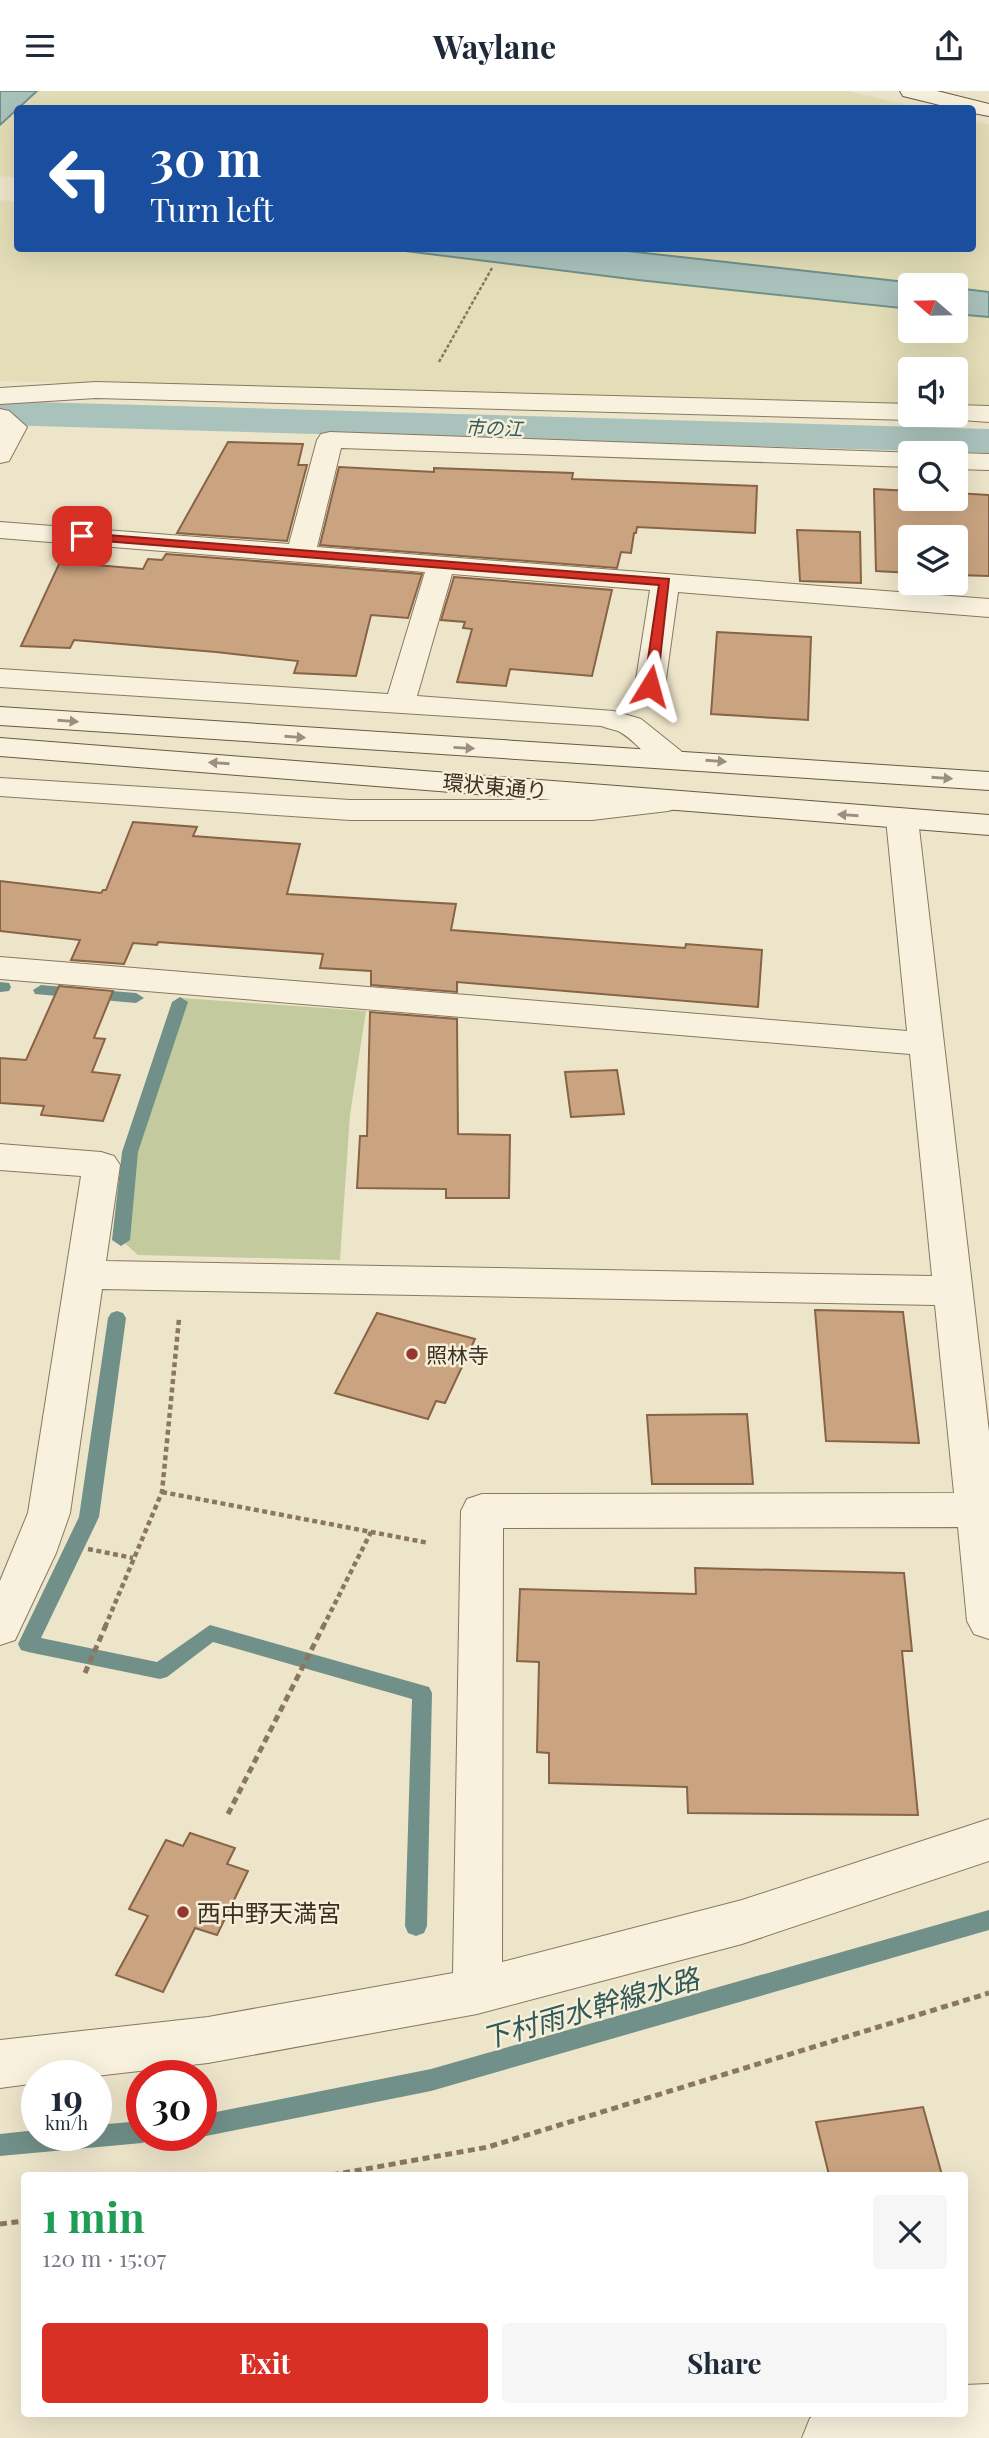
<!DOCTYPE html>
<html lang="en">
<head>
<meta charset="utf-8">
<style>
  :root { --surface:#fff; --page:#f6f6f7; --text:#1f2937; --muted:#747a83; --accent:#d93025 }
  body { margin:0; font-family:"Playfair Display","Noto Sans JP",serif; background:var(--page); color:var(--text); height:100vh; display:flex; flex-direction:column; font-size:26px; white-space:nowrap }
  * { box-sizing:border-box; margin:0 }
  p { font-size:23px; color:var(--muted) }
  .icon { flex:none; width:38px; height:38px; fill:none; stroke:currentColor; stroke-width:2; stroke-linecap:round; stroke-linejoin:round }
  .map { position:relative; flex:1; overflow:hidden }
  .drawer { position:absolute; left:21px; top:2081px; width:947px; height:245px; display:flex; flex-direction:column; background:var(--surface); border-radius:7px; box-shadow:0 7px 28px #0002 }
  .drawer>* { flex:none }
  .guide { position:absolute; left:14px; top:14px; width:962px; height:147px; border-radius:7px; box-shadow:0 7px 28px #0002; background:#1a4fa0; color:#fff; overflow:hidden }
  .needle { width:46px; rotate:290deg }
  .controls { position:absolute; left:898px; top:182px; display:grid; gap:14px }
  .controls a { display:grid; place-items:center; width:70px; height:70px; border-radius:7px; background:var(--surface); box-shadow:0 7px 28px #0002; font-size:35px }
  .speed { position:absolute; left:21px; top:1969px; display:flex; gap:14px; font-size:35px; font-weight:700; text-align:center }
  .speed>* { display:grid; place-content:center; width:91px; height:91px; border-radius:50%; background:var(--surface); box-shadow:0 7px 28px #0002; line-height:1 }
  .speed small { font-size:18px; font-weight:400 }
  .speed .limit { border:10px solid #d22; background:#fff; color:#111 }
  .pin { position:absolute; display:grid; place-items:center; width:60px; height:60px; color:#fff; margin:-30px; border-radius:14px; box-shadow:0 4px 10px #0006 }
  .me { position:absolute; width:77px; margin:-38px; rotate:8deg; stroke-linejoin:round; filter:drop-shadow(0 0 5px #0008) }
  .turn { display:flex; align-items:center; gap:24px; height:147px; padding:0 21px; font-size:32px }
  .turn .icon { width:91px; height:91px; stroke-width:2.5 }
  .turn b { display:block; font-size:49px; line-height:60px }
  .round { display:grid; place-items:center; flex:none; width:74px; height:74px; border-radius:7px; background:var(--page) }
  .headline { display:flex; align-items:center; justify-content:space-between; height:119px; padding:0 21px }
  h1 { font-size:42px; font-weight:700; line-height:52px; color:#1e9e55 }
  .button { display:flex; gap:14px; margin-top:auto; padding:14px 21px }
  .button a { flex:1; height:80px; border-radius:7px; background:var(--accent); color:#fff; font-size:28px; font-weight:700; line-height:80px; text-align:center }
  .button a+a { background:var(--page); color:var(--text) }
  header { display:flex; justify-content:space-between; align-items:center; height:91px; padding:0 21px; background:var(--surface); font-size:32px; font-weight:700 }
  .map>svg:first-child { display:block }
</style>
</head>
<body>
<header><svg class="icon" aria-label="menu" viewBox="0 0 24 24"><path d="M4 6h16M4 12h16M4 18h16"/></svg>Waylane<svg class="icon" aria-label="share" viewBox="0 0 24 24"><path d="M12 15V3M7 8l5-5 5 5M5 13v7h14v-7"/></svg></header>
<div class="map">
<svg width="989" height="2347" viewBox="0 0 989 2347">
  <rect width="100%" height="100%" fill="#ede5ca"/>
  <g fill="#e3deb7">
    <path d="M37 0H847L922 17 18 18Z"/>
    <path d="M17 18V87L0 85V34Z"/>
    <path d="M973 30 989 33V201L956 197V194H933L609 158H973Z"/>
    <path d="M0 109 17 111 18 158H389L638 189 910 218V240H956V223L989 226V317L956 316V278H910V315L0 290Z"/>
  </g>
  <path fill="#c3cb9e" d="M182 907 366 920 350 1024 340 1169 138 1164 121 1149 130 1061Z"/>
  <g fill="#aac2bc" stroke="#71908a" stroke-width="2">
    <path d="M0 0H37L0 34Z"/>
    <path d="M389 158H609L933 194H910V218L638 189Z"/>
    <path d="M956 197 989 201V226L956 223Z"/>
  </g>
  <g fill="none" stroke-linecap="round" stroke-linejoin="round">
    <g fill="#71908a" fill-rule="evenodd">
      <path d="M0 891 9 892 11 896 9 900 0 901Z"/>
      <path d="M41 894 136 902 144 907 136 912 35 903 33 899Z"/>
      <path d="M180 906 188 911 138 1061 130 1149 121 1155 112 1149 122 1061 172 911Z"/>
      <path d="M117 1220 123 1222 126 1227 99 1426 41 1547 157 1571 210 1534 429 1596 432 1602 427 1835 424 1842 416 1845 408 1842 405 1835 412 1608 213 1551 167 1586 160 1588 28 1561 21 1559 18 1553 79 1426 108 1227 111 1222Z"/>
      <path d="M989 1819V1839L431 2000 201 2046 196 2044H201V2024L431 1978Z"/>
      <path d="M142 2030V2044H152L150 2049 142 2052 0 2065V2043L37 2039V2044H96V2034Z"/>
    </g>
    <path fill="#aac2bc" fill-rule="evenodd" d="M0 310 989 338V362L0 334Z"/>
  </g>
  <g fill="#caa481" stroke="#886345" stroke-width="2">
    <path d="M228 351 303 353 298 374H307L287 450 177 442Z"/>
    <path d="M339 376 434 381V377L573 382 572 388 757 395 755 442 637 436 636 442H634L631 462 621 461 617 477 320 454Z"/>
    <path d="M874 398 910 400V408H956V402L989 404V485L956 484V446H910V482L876 480Z"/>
    <path d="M797 439 860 441 861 492 800 490Z"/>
    <path d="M166 463 422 483 408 527 371 524 356 585 294 582 298 570 216 561 74 549 70 557 21 555 60 471 143 478 148 468 162 469Z"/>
    <path d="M454 486 612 499 592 585 510 578 506 595 457 591 472 538 463 537 465 531 441 529Z"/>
    <path d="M717 541 811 546 808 629 711 623Z"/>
    <path d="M133 731 197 736 193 745 300 753 287 803 456 813 451 839 685 857 686 853 762 859 758 916 457 891V901L371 894V880L320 877 323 863 158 851 157 854 133 852 124 873 71 869 80 849 0 840V790L101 802 103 799H106Z"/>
    <path d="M59 895 113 900 94 947 105 948 92 981 120 984 103 1030 41 1024 44 1015 0 1012V967L26 969Z"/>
    <path d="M370 921 457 928 458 1043 510 1044 509 1107H446V1098L357 1097 360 1045H367Z"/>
    <path d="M617 979 624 1023 571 1026 565 981Z"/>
    <path d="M815 1219 903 1221 919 1352 826 1350Z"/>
    <path d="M377 1222 475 1248 445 1312 436 1310 428 1328 335 1302Z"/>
    <path d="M747 1323 753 1393H652L647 1324Z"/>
    <path d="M695 1477 904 1482 912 1560H902L918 1724 688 1722 687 1696 549 1692V1662L537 1661 539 1571 517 1570 520 1498 696 1503Z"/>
    <path d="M190 1742 235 1757 227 1773 248 1780 217 1844 195 1837 163 1901 116 1884 148 1825 129 1818 166 1749 183 1755Z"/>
    <path d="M923 2016 942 2084H829L816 2031Z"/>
  </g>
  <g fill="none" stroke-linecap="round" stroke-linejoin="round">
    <defs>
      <g id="street">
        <path d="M96 291 910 313V324H921L910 329 96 307 0 313V297Z"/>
        <path d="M956 314 989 315V331L947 328 944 324H956Z"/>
        <path d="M0 318 9 320 27 336 9 370 0 372Z"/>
        <path d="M330 341 919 362H910V376L341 357 317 456 989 508V526L678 501 665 595 661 601 650 604 639 601 635 595 650 499 452 483 417 605 614 620 641 628 681 660 686 667 681 674C651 681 641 651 618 640 612 638 606 637 601 635L0 596V578L388 603 425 481 0 447V431L289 453 317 349 321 343Z"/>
        <path d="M955 362H956L989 363V379L956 378Z"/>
        <path d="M0 687 350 709H592L668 700 679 703 684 710 679 717 668 720 592 729H350L0 705Z"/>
        <path d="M902 718 913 721 918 728 989 1341V1548L974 1543 967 1530 958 1436 503 1437 502 1871 742 1809 989 1728V1770L742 1853 477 1923 208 1972 96 1985 37 1984V1992L0 1997V1949L208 1926 453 1882 461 1420 467 1408 482 1403 954 1402 935 1214 102 1198 70 1422 56 1462 15 1549 0 1554V1490L28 1422 81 1085 0 1079V1053L101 1061 114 1065 120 1074 106 1170 932 1185 910 963 0 888V866L907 940 886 728 891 721Z"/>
        <path d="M989 2293V2347H802L810 2327 822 2322H964V2294Z"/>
      </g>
      <g id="secondary">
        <path d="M900 0H937L989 13V25L973 22V18H956L903 5Z"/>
        <path d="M0 616 989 681V699L0 634Z"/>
        <path d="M0 647 989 724V744L0 665Z"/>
      </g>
    </defs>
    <use href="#street" stroke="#89785f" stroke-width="2"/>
    <use href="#secondary" stroke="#6b5942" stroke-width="2"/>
    <path stroke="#89785f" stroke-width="2.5" stroke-dasharray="3.5 2" stroke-linecap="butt" d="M439 271 492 177"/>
    <g stroke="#89785f" stroke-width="4.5" stroke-dasharray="5 3.5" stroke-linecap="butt">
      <path d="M162 1401 429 1452"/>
      <path d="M88 1458 133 1467"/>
      <path d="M105 1536 162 1401 179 1228"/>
      <path d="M323 1536 371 1441"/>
    </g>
    <g stroke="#89785f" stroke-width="5" stroke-dasharray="7 4.5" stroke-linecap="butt">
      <path d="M85 1582 106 1534"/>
      <path d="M228 1723 324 1534"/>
      <path d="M332 2084 488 2056 989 1902"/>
      <path d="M0 2133 24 2130"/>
    </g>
    <use href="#street" fill="#f8f1dd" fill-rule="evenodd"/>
    <use href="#secondary" fill="#f8f1dd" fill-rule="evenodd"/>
  </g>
  <defs><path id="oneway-solid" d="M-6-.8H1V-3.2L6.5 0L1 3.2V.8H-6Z" transform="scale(1.75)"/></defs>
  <g fill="#9a907f">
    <use href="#oneway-solid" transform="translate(68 630) rotate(4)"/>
    <use href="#oneway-solid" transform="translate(295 646) rotate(4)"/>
    <use href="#oneway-solid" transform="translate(464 657) rotate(3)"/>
    <use href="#oneway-solid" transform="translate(716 670) rotate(4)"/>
    <use href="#oneway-solid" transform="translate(219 672) rotate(-176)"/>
    <use href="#oneway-solid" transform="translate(942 687) rotate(4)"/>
    <use href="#oneway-solid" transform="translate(848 724) rotate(-176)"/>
  </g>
  <path fill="#d93025" stroke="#8d1f18" stroke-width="2" d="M82 442 669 488 657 595 650 599 644 595 659 494 78 448 76 445Z"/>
  <g fill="#963631" stroke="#f5eed9" stroke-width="2.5">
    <circle cx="412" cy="1263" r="7"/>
    <circle cx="183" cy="1821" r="7"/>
  </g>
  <g text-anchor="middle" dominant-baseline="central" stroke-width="5" stroke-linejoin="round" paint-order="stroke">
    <g font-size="19" font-style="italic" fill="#315a59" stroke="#f5eed9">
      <text transform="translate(494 336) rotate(2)">市の江</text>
    </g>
    <g font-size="21" fill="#3b2f21" stroke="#f5eed9">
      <text transform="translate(495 694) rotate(5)">環状東通り</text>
    </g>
    <g font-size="21" fill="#3b2f21" stroke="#f5eed9" text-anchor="start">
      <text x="426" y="1263">照林寺</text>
    </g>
    <g font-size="24" fill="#3b2f21" stroke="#f5eed9" text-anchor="start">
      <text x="197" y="1821">西中野天満宮</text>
    </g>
    <g font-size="28" font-style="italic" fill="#315a59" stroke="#f5eed9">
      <text transform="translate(590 1916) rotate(-16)">下村雨水幹線水路</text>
    </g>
  </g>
</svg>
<div class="controls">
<a><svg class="needle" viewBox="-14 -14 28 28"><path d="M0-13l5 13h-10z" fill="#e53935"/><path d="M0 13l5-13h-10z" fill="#747a83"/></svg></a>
<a><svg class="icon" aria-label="sound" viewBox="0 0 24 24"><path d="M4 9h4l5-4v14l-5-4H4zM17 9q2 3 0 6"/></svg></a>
<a><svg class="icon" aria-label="search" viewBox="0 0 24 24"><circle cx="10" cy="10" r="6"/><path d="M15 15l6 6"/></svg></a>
<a><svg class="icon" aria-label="layers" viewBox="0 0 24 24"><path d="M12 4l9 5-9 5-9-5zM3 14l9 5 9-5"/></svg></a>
</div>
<div class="speed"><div>19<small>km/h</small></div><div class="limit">30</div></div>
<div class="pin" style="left:82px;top:445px;background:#d93025"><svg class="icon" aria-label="arrive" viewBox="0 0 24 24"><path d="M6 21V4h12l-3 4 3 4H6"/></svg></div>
<svg class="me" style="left:650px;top:595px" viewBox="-20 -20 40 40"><path d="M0-17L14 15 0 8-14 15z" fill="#d93025" stroke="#fff" stroke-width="4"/></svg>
<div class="guide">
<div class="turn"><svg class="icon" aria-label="left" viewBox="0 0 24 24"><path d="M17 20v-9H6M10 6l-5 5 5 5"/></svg><div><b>30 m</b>Turn left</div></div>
</div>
<section class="drawer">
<div class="headline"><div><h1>1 min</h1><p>120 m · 15:07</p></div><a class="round"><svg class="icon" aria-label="close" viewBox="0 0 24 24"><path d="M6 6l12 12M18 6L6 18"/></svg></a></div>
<div class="button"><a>Exit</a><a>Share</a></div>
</section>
</div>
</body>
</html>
